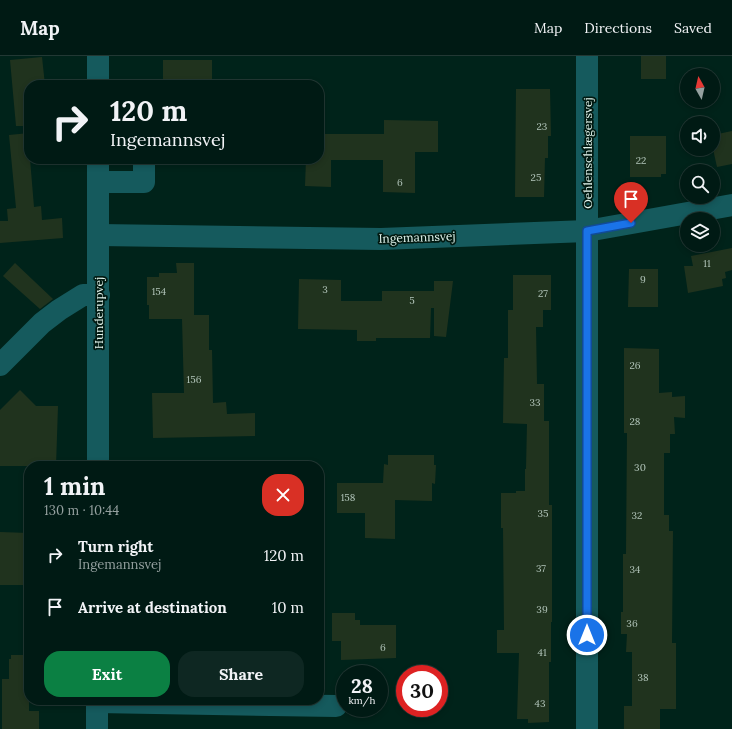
<!DOCTYPE html>
<html lang="en">
<head>
<meta charset="utf-8">
<style>
  :root { --surface:#001a14; --page:#0e2722; --text:#f1f3f6; --muted:#95a1a0; --line:#223834; --accent:#0b8043 }
  body { margin:0; font-family:Lora,serif; background:var(--page); color:var(--text); height:100vh; display:flex; flex-direction:column; font-size:15px; white-space:nowrap }
  * { box-sizing:border-box; margin:0 }
  p { font-size:13px; color:var(--muted) }
  .icon { flex:none; width:22px; height:22px; fill:none; stroke:currentColor; stroke-width:2; stroke-linecap:round; stroke-linejoin:round }
  .map { position:relative; flex:1; overflow:hidden }
  .sheet { position:absolute; left:24px; top:405px; width:300px; height:244px; display:flex; flex-direction:column; background:var(--surface); border-radius:16px; box-shadow:0 2px 6px #0003,0 0 0 1px var(--line) }
  .sheet>* { flex:none }
  .banner { position:absolute; left:24px; top:24px; width:300px; height:84px; border-radius:16px; box-shadow:0 2px 6px #0003,0 0 0 1px var(--line); background:#001a14; color:var(--text); overflow:hidden }
  .needle { width:26px; rotate:352deg }
  .buttons { position:absolute; left:680px; top:12px; display:grid; gap:8px }
  .buttons a { display:grid; place-items:center; width:40px; height:40px; border-radius:50%; background:var(--surface); box-shadow:0 2px 6px #0003,0 0 0 1px var(--line); font-size:20px }
  .speed { position:absolute; left:336px; top:609px; display:flex; gap:8px; font-size:20px; font-weight:700; text-align:center }
  .speed>* { display:grid; place-content:center; width:52px; height:52px; border-radius:50%; background:var(--surface); box-shadow:0 2px 6px #0003,0 0 0 1px var(--line); line-height:1 }
  .speed small { font-size:10px; font-weight:400 }
  .speed .limit { border:6px solid #d22; background:#fff; color:#111 }
  .pin { position:absolute; display:grid; place-items:center; width:34px; height:34px; color:#fff; margin:-41px -17px; border-radius:50% 50% 50% 0; rotate:-45deg; box-shadow:0 0 4px #0007 }
  .pin .icon { rotate:45deg }
  .me { position:absolute; width:44px; margin:-22px; rotate:0deg; stroke-linejoin:round; filter:drop-shadow(0 0 3px #0008) }
  .turn { display:flex; align-items:center; gap:14px; height:84px; padding:0 20px; font-size:18px }
  .turn .icon { width:52px; height:52px; stroke-width:2.5 }
  .turn b { display:block; font-size:28px; line-height:34px }
  .round { display:grid; place-items:center; flex:none; width:42px; height:42px; border-radius:16px; background:var(--page) }
  .head { display:flex; align-items:center; justify-content:space-between; height:68px; padding:0 20px }
  h1 { font-size:24px; font-weight:700; line-height:30px }
  .primary-button { display:flex; gap:8px; margin-top:auto; padding:8px 20px }
  .primary-button a { flex:1; height:46px; border-radius:16px; background:var(--accent); color:#fff; font-size:16px; font-weight:700; line-height:46px; text-align:center }
  .primary-button a+a { background:var(--page); color:var(--text) }
  ul { padding:0; list-style:none }
  li { display:flex; align-items:center; gap:12px; height:52px; padding:0 20px }
  li div { flex:1 }
  li b { display:block; font-size:15px }
  li em { font-style:normal }
  header { display:flex; align-items:center; gap:24px; box-sizing:border-box; height:56px; padding:0 20px; background:var(--surface); border-bottom:1px solid var(--line) }
  header strong { font-size:19px }
  nav { display:flex; gap:22px; margin-inline-start:auto; font-size:14px }
  .map>svg:first-child { display:block }
</style>
</head>
<body>
<header>
<strong>Map</strong>
<nav><a>Map</a><a>Directions</a><a>Saved</a></nav>
</header>
<div class="map">
<svg width="732" height="673" viewBox="0 0 732 673">
  <rect width="100%" height="100%" fill="#00231a"/>
  <g fill="#20331e">
    <rect x="641" y="0" width="25" height="23"/>
    <path d="M42 1 45 29H29V70H16L10 4Z"/>
    <path d="M163 4H212V24L163 25Z"/>
    <path d="M516 33H550L551 80H548V102H545L544 141H515Z"/>
    <path d="M384 64 438 65V96H415V137L383 136V104H331V131L305 130 306 103H319V78H384Z"/>
    <path d="M732 75V108L717 111 713 93V79Z"/>
    <path d="M29 77V103H30L34 151 41 150 42 164 62 162 63 182 0 187V165H8L7 153 16 152 9 79Z"/>
    <path d="M630 80H666V118H661V121H630Z"/>
    <path d="M732 192V214L725 216 726 222 722 223 723 230 688 237 684 210H693L691 200Z"/>
    <path d="M15 207 53 243 40 253 3 220Z"/>
    <path d="M176 207H194V259H209V294H212L213 347 226 346 227 358 255 357V380L153 382 152 337H184L182 263H149V249H147V221H159V217H177Z"/>
    <path d="M629 213H658V251H628Z"/>
    <path d="M513 219H551V254H543V271H536L537 328H544V365H549V449H552V566H551V606H549V666L528 667V663H517L519 597H497V574H504L503 472H501V437H516V435H525V413H526L527 368 503 367 504 302H508V254H513Z"/>
    <path d="M299 223 341 224V245H382V235H434V225H453L446 281 434 280V252H431L430 282H376V285H357V274L298 273Z"/>
    <path d="M624 292 659 293V337L672 336V341L685 340V362L674 361 675 378H670V397H664V459H669V475H673L672 587H676V653H660V673H624V650H632V596H626L627 578H621V556H623V498H626L627 377H624Z"/>
    <path d="M20 334 36 350H58L56 410H0V354Z"/>
    <path d="M388 399H434V409H436L435 428 432 427V445L395 444V483L365 482V457H337V427H383L384 408 388 409Z"/>
    <path d="M0 476 29 477V529H0Z"/>
    <path d="M332 557H355V564H360V569H396V602L341 604V585H332Z"/>
    <path d="M11 599H29V655H39V673H2V623H9V603H11Z"/>
  </g>
  <g fill="none" stroke-linecap="round" stroke-linejoin="round">
    <g stroke="#155a5d" stroke-width="22">
      <path d="M98 0V29"/>
      <path d="M99 126H144V103"/>
      <path d="M99 179 381 183 587 175 732 149"/>
      <path d="M0 309 42 267 59 254 83 239H99"/>
      <path d="M98 410V103"/>
      <path d="M97 646 336 650"/>
      <path d="M97 673V644"/>
      <path d="M587 673V0"/>
    </g>
  </g>
  <g fill="none" stroke-linecap="round" stroke-linejoin="round">
    <defs>
      <path id="route" d="M587 579V175L631 167"/>
    </defs>
    <use href="#route" stroke="#114b97" stroke-width="10"/>
    <use href="#route" stroke="#1a73e8" stroke-width="7"/>
  </g>
  <g text-anchor="middle" dominant-baseline="central" stroke-width="3.5" stroke-linejoin="round" paint-order="stroke">
    <g font-size="10" fill="#b1c4b9">
      <text x="542" y="70">23</text>
      <text x="641" y="104">22</text>
      <text x="536" y="121">25</text>
      <text x="400" y="126">6</text>
      <text x="707" y="207">11</text>
      <text x="643" y="223">9</text>
      <text x="325" y="233">3</text>
      <text x="159" y="235">154</text>
      <text x="543" y="237">27</text>
      <text x="412" y="244">5</text>
      <text x="635" y="309">26</text>
      <text x="194" y="323">156</text>
      <text x="535" y="346">33</text>
      <text x="635" y="365">28</text>
      <text x="640" y="411">30</text>
      <text x="348" y="441">158</text>
      <text x="543" y="457">35</text>
      <text x="637" y="459">32</text>
      <text x="541" y="512">37</text>
      <text x="635" y="513">34</text>
      <text x="542" y="553">39</text>
      <text x="632" y="567">36</text>
      <text x="383" y="591">6</text>
      <text x="542" y="596">41</text>
      <text x="643" y="621">38</text>
      <text x="540" y="647">43</text>
    </g>
    <g font-size="12" fill="#e1f4ed" stroke="#011911">
      <text transform="translate(587 97) rotate(-90)">Oehlenschlægersvej</text>
      <text transform="translate(417 181) rotate(-2)">Ingemannsvej</text>
      <text transform="translate(98 257) rotate(-90)">Hunderupvej</text>
    </g>
  </g>
</svg>
<div class="buttons">
<a><svg class="needle" viewBox="-14 -14 28 28"><path d="M0-13l5 13h-10z" fill="#e53935"/><path d="M0 13l5-13h-10z" fill="#95a1a0"/></svg></a>
<a><svg class="icon" aria-label="sound" viewBox="0 0 24 24"><path d="M4 9h4l5-4v14l-5-4H4zM17 9q2 3 0 6"/></svg></a>
<a><svg class="icon" aria-label="search" viewBox="0 0 24 24"><circle cx="10" cy="10" r="6"/><path d="M15 15l6 6"/></svg></a>
<a><svg class="icon" aria-label="layers" viewBox="0 0 24 24"><path d="M12 4l9 5-9 5-9-5zM3 14l9 5 9-5"/></svg></a>
</div>
<div class="speed"><div>28<small>km/h</small></div><div class="limit">30</div></div>
<div class="pin" style="left:631px;top:167px;background:#d93025"><svg class="icon" aria-label="arrive" viewBox="0 0 24 24"><path d="M6 21V4h12l-3 4 3 4H6"/></svg></div>
<svg class="me" style="left:587px;top:579px" viewBox="-20 -20 40 40"><circle r="17" fill="#1a73e8" stroke="#fff" stroke-width="3"/><path d="M0-11L8 9 0 5-8 9z" fill="#fff"/></svg>
<div class="banner">
<div class="turn"><svg class="icon" aria-label="right" viewBox="0 0 24 24"><path d="M7 20v-9h11M14 6l5 5-5 5"/></svg><div><b>120 m</b>Ingemannsvej</div></div>
</div>
<section class="sheet">
<div class="head"><div><h1>1 min</h1><p>130 m · 10:44</p></div><a class="round" style="background:#d93025;color:#fff"><svg class="icon" aria-label="close" viewBox="0 0 24 24"><path d="M6 6l12 12M18 6L6 18"/></svg></a></div>
<ul>
<li><svg class="icon" aria-label="right" viewBox="0 0 24 24"><path d="M7 20v-9h11M14 6l5 5-5 5"/></svg><div><b>Turn right</b><p>Ingemannsvej</p></div><em>120 m</em></li>
<li><svg class="icon" aria-label="arrive" viewBox="0 0 24 24"><path d="M6 21V4h12l-3 4 3 4H6"/></svg><div><b>Arrive at destination</b></div><em>10 m</em></li>
</ul>
<div class="primary-button"><a>Exit</a><a>Share</a></div>
</section>
</div>
</body>
</html>
